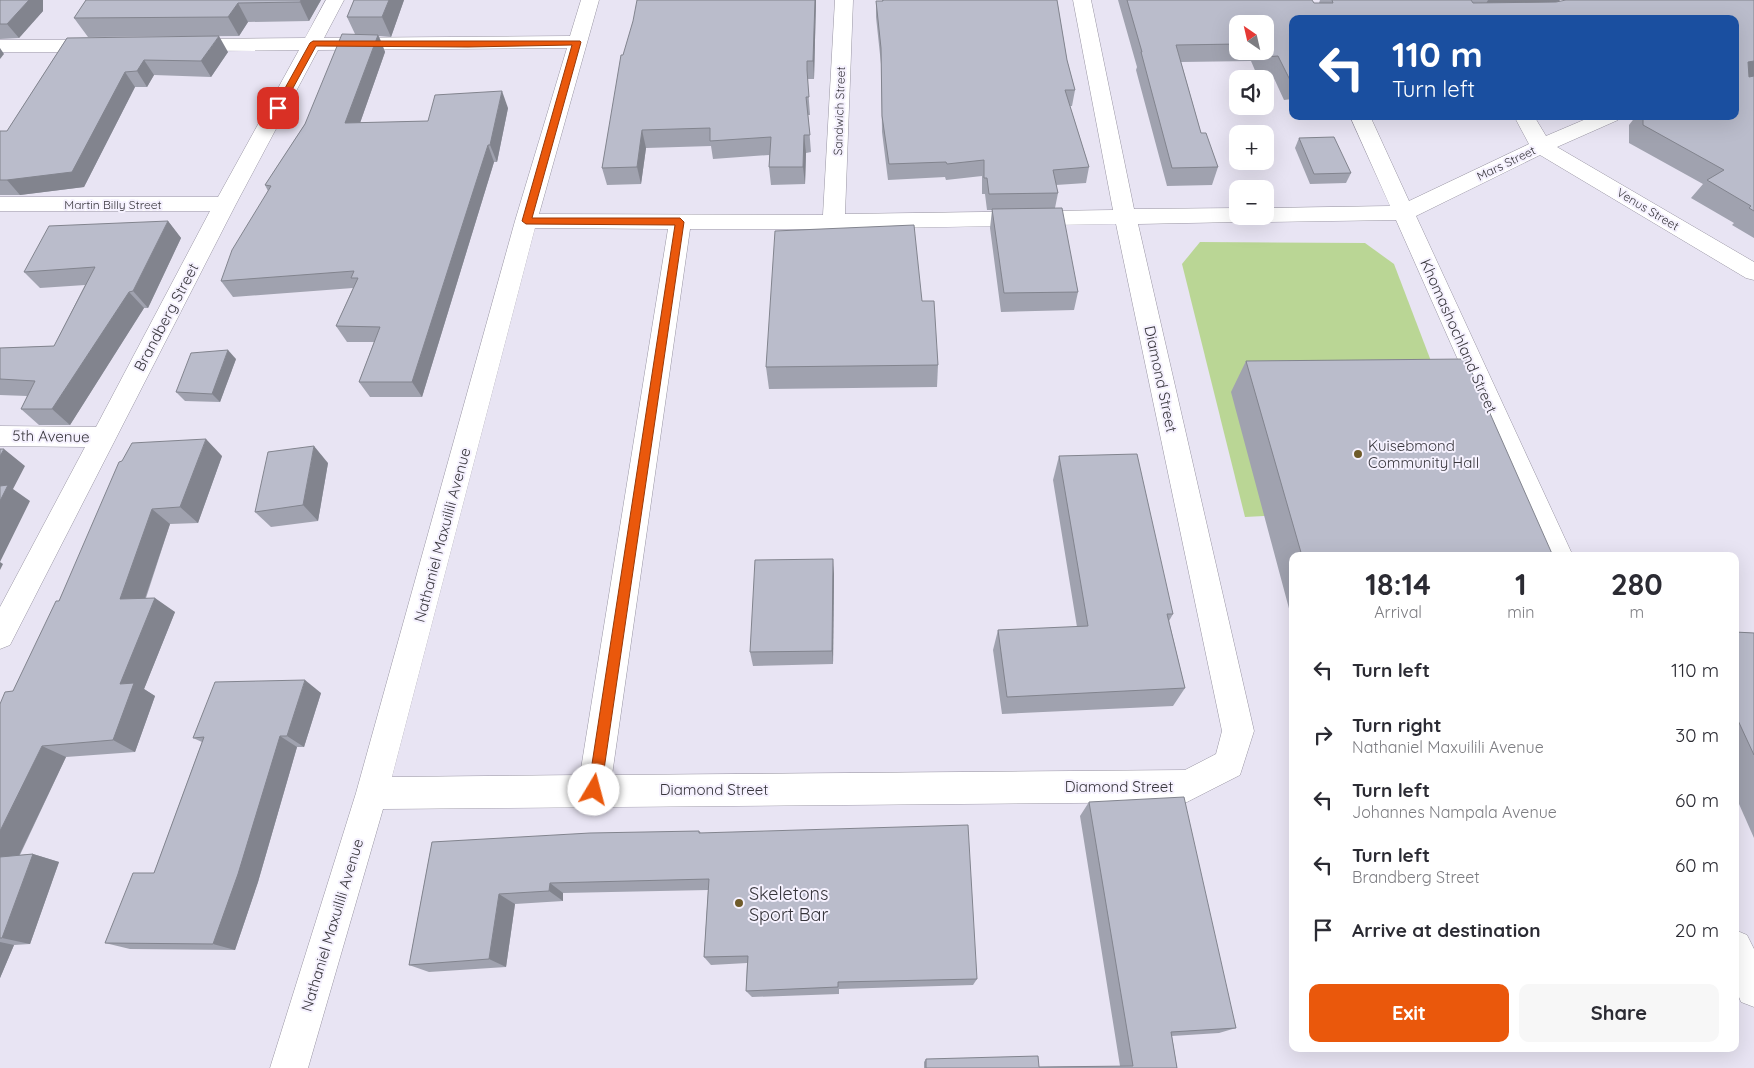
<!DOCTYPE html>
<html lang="en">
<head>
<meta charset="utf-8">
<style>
  :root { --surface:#fff; --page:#f7f7f7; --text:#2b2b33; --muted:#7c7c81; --accent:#ea580c }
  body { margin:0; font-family:Quicksand,sans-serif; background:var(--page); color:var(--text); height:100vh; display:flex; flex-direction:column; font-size:19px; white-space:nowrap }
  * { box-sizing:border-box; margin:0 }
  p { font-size:16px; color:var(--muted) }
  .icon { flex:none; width:28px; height:28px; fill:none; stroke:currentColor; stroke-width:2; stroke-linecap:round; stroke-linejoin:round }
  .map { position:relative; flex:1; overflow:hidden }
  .panel { position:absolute; left:1289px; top:552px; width:450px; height:500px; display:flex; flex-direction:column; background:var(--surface); border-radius:10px; box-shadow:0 5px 20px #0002 }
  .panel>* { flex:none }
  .top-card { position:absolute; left:1289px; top:15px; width:450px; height:105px; border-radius:10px; box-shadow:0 5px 20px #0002; background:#1a4fa0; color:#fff; overflow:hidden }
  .needle { width:32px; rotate:326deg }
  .buttons { position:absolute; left:1229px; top:15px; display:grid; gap:10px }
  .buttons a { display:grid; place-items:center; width:45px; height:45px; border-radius:10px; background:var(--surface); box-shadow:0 5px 20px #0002; font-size:25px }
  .pin { position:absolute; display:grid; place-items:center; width:42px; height:42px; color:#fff; margin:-21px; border-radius:10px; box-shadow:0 2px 8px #0006 }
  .me { position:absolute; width:55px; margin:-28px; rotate:8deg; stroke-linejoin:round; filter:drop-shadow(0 0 4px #0008) }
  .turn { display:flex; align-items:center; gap:18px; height:105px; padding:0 20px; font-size:22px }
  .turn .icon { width:65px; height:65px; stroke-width:2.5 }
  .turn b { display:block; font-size:35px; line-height:42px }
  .eta { display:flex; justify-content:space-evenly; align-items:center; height:85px; text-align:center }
  .eta b { font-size:30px; font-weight:700; line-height:35px }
  .primary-button { display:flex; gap:10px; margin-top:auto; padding:10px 20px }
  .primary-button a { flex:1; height:58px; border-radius:10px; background:var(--accent); color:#fff; font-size:20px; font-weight:700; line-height:58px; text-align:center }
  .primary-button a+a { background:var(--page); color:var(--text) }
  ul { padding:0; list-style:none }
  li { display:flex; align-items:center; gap:15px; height:65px; padding:0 20px }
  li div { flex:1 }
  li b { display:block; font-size:19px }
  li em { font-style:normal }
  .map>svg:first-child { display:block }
</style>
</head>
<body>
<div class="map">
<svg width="1754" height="1068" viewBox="0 0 1754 1068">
  <rect width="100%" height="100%" fill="#e8e4f3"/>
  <path fill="#bad695" d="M1200 242 1365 243 1394 264 1442 390 1264 516 1245 517 1182 264Z"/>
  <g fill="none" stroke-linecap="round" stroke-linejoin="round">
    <defs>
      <g id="minor">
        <path d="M326 0H344L324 38 570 36 581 0H599L539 214 823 215 835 0H853L845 214 1113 210 1073 0H1091L1134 209 1238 208V216H1248L1246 220 1238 222 1138 224 1254 731 1240 775 1187 802 383 809 308 1068H270L356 793 515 221 567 48 318 50 236 204 10 645 0 649V607L85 447 0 446V426L96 427 210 211H0V197H218L299 50 186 51 179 49 177 45 179 41 186 39 305 38ZM1116 224 1222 731 1216 754 1185 770 612 775 690 229H834ZM535 228 668 229 580 775 392 777Z"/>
        <path d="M0 40H98L105 42 107 46 105 50 98 52H0Z"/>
        <path d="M1350 116H1370L1409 201 1529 144 1514 116H1534L1546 136 1593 116H1621L1618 120 1557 147 1754 262V280L1746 278 1540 155 1416 216 1573 556H1545L1396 220 1265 222 1257 220 1255 216H1265V208L1390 206Z"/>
        <path d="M1735 930 1747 935 1754 949V1007L1741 1002 1735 987Z"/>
      </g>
    </defs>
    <use href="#minor" stroke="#9995a3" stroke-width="1"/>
    <use href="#minor" fill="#fff" fill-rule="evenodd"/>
  </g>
  <g fill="#a0a2af" fill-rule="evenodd">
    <path d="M0 0H43V11L19 38 0 39Z"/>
    <path d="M86 0H321L309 21 248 22 239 36 88 37 74 18Z"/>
    <path d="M354 0H404L391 37 379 36 385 52 360 123 428 121 508 108 497 162H494L422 397H370L359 382 374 342H347L336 326 353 288 233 297 221 281 268 191 265 185 305 124 355 34 347 17Z"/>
    <path d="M816 0 814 79H808V88L810 115H808L811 152 806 153 805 184 771 185 769 167V155L713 159 711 146 646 148 641 184 607 185 602 168 623 55Z"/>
    <path d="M882 0H1057L1067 60 1075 90 1072 106H1070L1089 167 1086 183 1056 185 1058 193 1055 208 1078 292 1074 310 1001 312 990 228 992 210H987L985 194H982V176L946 180 945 177 888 180 882 132 881 64 876 17V1H882Z"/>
    <path d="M1118 0H1312L1314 3H1319L1320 0H1560L1559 1 1754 0V238L1732 225 1734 223 1691 198 1703 184 1629 143V125L1636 116H1735V19H1292V99L1284 100 1272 74 1257 75 1251 61 1181 62 1201 133 1218 167 1212 185 1167 186 1136 70 1137 67ZM1238 24 1265 51H1238Z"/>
    <path d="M67 38 228 52 211 77 154 75 147 87H135L84 187 20 195H0V131H7Z"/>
    <path d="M1299 138 1351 173 1346 183 1310 184 1295 148Z"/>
    <path d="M168 221 181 238 148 308H144L70 425H39L21 409 27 396 0 395V348L54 346 85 285 40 288 24 272Z"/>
    <path d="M922 301 938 365 937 387 769 389 766 367Z"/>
    <path d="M236 359 220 402 185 401 176 392Z"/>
    <path d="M1246 361 1553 556H1292V616H1291L1231 392Z"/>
    <path d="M222 456 198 523 170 524 146 598 175 612 144 689 155 696 135 752 66 757 20 855 33 854 59 862 30 944 14 945 0 978V704L13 691 59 601 122 461Z"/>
    <path d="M1059 456 1173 614 1169 621 1185 688 1173 706 1002 714 993 650 998 630 1077 627 1053 480Z"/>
    <path d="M328 463 318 521 271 527 255 512Z"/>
    <path d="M834 574 833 664 753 666 750 652Z"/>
    <path d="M1735 632 1754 633V838L1735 795Z"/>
    <path d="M321 693 304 747H297L258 882 235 950 130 949 105 943 154 873 202 742 193 738Z"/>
    <path d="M1089 802 1236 1028 1219 1033 1172 1036 1177 1068H924V1062L926 1059 1039 1067 1120 1066 1080 816Z"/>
    <path d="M699 831 701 833 977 979 973 985 839 989V994L752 997 746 991 747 963 711 965 704 957 708 890 563 893V901L515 904 506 967 429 972 409 965 432 842Z"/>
  </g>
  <g fill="#82848e">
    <path d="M29 0H43V11L19 38 7 24Z"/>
    <path d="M301 0H321L309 21 300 2Z"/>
    <path d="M389 0H404L391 37 382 17Z"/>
    <path d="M815 0H816L814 79 813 61Z"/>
    <path d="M1488 0H1560L1558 2 1481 13Z"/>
    <path d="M238 3 248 22 239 36 228 17Z"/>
    <path d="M378 35 385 52 354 140 345 123Z"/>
    <path d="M219 36 228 52 211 77 201 61Z"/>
    <path d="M0 48 4 54 0 59Z"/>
    <path d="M144 60 154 75 147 87 137 71Z"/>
    <path d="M1754 61V77L1735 80 1748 62Z"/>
    <path d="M125 72 135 87 84 187 20 195 7 180Z"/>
    <path d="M502 91 508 108 497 162 490 145Z"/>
    <path d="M642 130 646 148 641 184 637 167Z"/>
    <path d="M804 135 806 153 805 184 803 167Z"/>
    <path d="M488 145 494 162 422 397 412 382Z"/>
    <path d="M168 221 181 238 148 308 133 291Z"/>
    <path d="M129 292 144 308 70 425 52 409Z"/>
    <path d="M228 350 236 359 220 402 212 394Z"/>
    <path d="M206 439 222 456 198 523 180 507Z"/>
    <path d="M314 446 328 463 318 521 303 505Z"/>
    <path d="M4 449 25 466 13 489 30 501 0 562V456Z"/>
    <path d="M152 509 170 524 140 613 120 599Z"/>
    <path d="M833 559 834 574 833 664 832 651Z"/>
    <path d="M0 562 3 564 0 570Z"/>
    <path d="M155 598 175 612 144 689 155 696 135 752 113 740 120 684Z"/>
    <path d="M305 680 321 693 304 747 287 736Z"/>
    <path d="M280 736 297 747 258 882 235 950 213 944Z"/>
    <path d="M42 746 66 757 14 866 0 862V831Z"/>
    <path d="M33 854 59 862 30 944 2 938Z"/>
    <path d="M550 883 563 893V901L549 891Z"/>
    <path d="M499 894 515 904 506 967 489 959Z"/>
    <path d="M0 942 14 945 0 978Z"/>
  </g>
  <g fill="#babccb" stroke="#82848e">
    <path d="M0 0H29L7 24H0Z"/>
    <path d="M86 0H301L300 2 238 3 228 17 74 18Z"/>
    <path d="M354 0H389L382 17H347Z"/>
    <path d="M637 0H815L813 61H807V70L809 97H806L810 135H804L803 167H769L771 137 710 141V128L642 130 637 167 602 168 621 55H623L633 21Z"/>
    <path d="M883 0H1057L1067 60 1075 90H1065L1089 167 1053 170 1058 193 989 194 987 178H984V160L947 164 946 162 889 164 882 116 881 48 876 1H883Z"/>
    <path d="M1127 0H1312L1314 3H1333L1332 0H1471L1473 3 1556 2 1566 0H1754V61L1748 62 1749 77 1754 76V211L1749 208 1751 206 1707 180 1724 170 1643 125V116H1735V19H1292V82H1291L1278 56 1264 57 1261 51H1265V24H1238V44L1176 45 1201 133H1206L1218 167 1172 168 1141 52H1142Z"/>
    <path d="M342 34 378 35 345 123 428 121 435 95 502 91 490 145H488L412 382H359L380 327 336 326 358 278H351L354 271 221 281 232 250 271 186 265 185 305 124Z"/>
    <path d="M219 36 201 61 144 60 137 71 125 72 72 172 7 180H0V131H7L67 38Z"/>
    <path d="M1334 137 1351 173 1314 174 1299 138Z"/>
    <path d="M1062 208 1078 292 1004 293 992 209Z"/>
    <path d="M168 221 133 291 129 292 52 409H21L35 381 0 379V348L54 346 95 267 24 272 49 226Z"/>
    <path d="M914 225 922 301H934L938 365 766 367 775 231Z"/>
    <path d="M228 350 212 394 176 392 191 353Z"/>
    <path d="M1466 359 1553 556H1302L1246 361Z"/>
    <path d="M206 439 180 507 152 509 120 599 155 598 120 684 134 683 113 740 42 746 0 831V704L5 692 13 691 56 601H59L119 462 122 461 132 443Z"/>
    <path d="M314 446 303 505 255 512 268 452Z"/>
    <path d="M0 449H4L0 456Z"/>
    <path d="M1137 454 1173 614H1167L1185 688 1007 697 998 630 1088 626 1059 456Z"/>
    <path d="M8 485 0 501V486Z"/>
    <path d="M833 559 832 651 750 652 755 560Z"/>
    <path d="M1735 632 1754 633V755L1735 714Z"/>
    <path d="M305 680 287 736H280L238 874 213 944 105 943 133 873H154L204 737 193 738 215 682Z"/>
    <path d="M1184 797 1236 1028 1171 1032 1177 1068H926V1059L1038 1056 1039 1067 1133 1066 1089 802Z"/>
    <path d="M968 825 977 979 838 982V987L746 991 748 956 704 957 709 879 550 883 549 891 499 894 489 959 409 965 432 842 590 833 699 831V833Z"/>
    <path d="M33 854 2 938H0V857Z"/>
  </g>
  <path fill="#ea580c" stroke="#983908" d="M313 41H580L581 42 532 218H680L684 222 601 790 599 795 594 797 590 795 588 790 675 225 526 224 522 221 572 45 468 47 316 46 282 108 275 109 274 108 310 43Z"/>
  <g fill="#6f5b2a" stroke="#f5f1fe" stroke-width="2">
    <circle cx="1358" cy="454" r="5"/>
    <circle cx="739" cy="903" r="5"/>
  </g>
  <g text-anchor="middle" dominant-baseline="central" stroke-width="4" stroke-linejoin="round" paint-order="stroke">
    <g font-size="12" fill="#37353b" stroke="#f5f1fe">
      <text transform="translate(839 111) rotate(-88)">Sandwich Street</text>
      <text transform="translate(1506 163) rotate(-26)">Mars Street</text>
      <text x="113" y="204">Martin Billy Street</text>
      <text transform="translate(1648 209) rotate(31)">Venus Street</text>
    </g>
    <g font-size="15" fill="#37353b" stroke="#f5f1fe">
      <text transform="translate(166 317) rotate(-62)">Brandberg Street</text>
      <text transform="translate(1459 336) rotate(66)">Khomashochland Street</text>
      <text transform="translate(1161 379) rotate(78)">Diamond Street</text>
      <text transform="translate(51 436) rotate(1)">5th Avenue</text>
      <text transform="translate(442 535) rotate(-75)">Nathaniel Maxuilili Avenue</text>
      <text x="1119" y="786">Diamond Street</text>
      <text x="714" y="789">Diamond Street</text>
      <text transform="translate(332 925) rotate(-73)">Nathaniel Maxuilili Avenue</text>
    </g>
    <g font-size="15" fill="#37353b" stroke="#f5f1fe" text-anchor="start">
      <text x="1368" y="445">Kuisebmond<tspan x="1368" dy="17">Community Hall</tspan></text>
    </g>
    <g font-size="18" fill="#37353b" stroke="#f5f1fe" text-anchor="start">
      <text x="749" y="893">Skeletons<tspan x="749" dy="21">Sport Bar</tspan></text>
    </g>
  </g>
</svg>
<div class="buttons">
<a><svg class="needle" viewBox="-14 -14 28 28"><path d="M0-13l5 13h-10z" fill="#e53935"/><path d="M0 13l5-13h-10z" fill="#7c7c81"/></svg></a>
<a><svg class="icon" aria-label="sound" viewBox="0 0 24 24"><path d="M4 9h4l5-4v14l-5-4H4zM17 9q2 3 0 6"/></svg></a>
<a>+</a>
<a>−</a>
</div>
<div class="pin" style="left:278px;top:108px;background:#d93025"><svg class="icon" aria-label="arrive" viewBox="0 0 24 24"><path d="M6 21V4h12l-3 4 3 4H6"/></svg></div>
<svg class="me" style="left:594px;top:790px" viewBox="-20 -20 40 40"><circle r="19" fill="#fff"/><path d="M0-13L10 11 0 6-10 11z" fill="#ea580c"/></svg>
<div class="top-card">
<div class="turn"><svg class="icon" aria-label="left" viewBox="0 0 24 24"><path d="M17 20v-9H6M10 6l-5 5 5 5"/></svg><div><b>110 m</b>Turn left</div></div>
</div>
<section class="panel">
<div class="eta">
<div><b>18:14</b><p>Arrival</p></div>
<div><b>1</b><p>min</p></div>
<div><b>280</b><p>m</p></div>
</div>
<ul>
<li><svg class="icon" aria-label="left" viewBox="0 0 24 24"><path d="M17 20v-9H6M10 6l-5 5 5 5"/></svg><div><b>Turn left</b></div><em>110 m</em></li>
<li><svg class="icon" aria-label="right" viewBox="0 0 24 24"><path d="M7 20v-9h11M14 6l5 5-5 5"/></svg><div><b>Turn right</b><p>Nathaniel Maxuilili Avenue</p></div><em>30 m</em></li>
<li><svg class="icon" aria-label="left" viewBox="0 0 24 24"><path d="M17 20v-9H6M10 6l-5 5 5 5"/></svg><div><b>Turn left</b><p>Johannes Nampala Avenue</p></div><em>60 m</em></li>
<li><svg class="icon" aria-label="left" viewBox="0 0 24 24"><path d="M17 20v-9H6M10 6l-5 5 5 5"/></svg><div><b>Turn left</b><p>Brandberg Street</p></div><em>60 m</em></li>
<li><svg class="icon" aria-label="arrive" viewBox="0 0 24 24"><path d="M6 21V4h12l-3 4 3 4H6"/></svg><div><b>Arrive at destination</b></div><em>20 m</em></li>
</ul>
<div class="primary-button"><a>Exit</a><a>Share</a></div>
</section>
</div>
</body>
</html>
